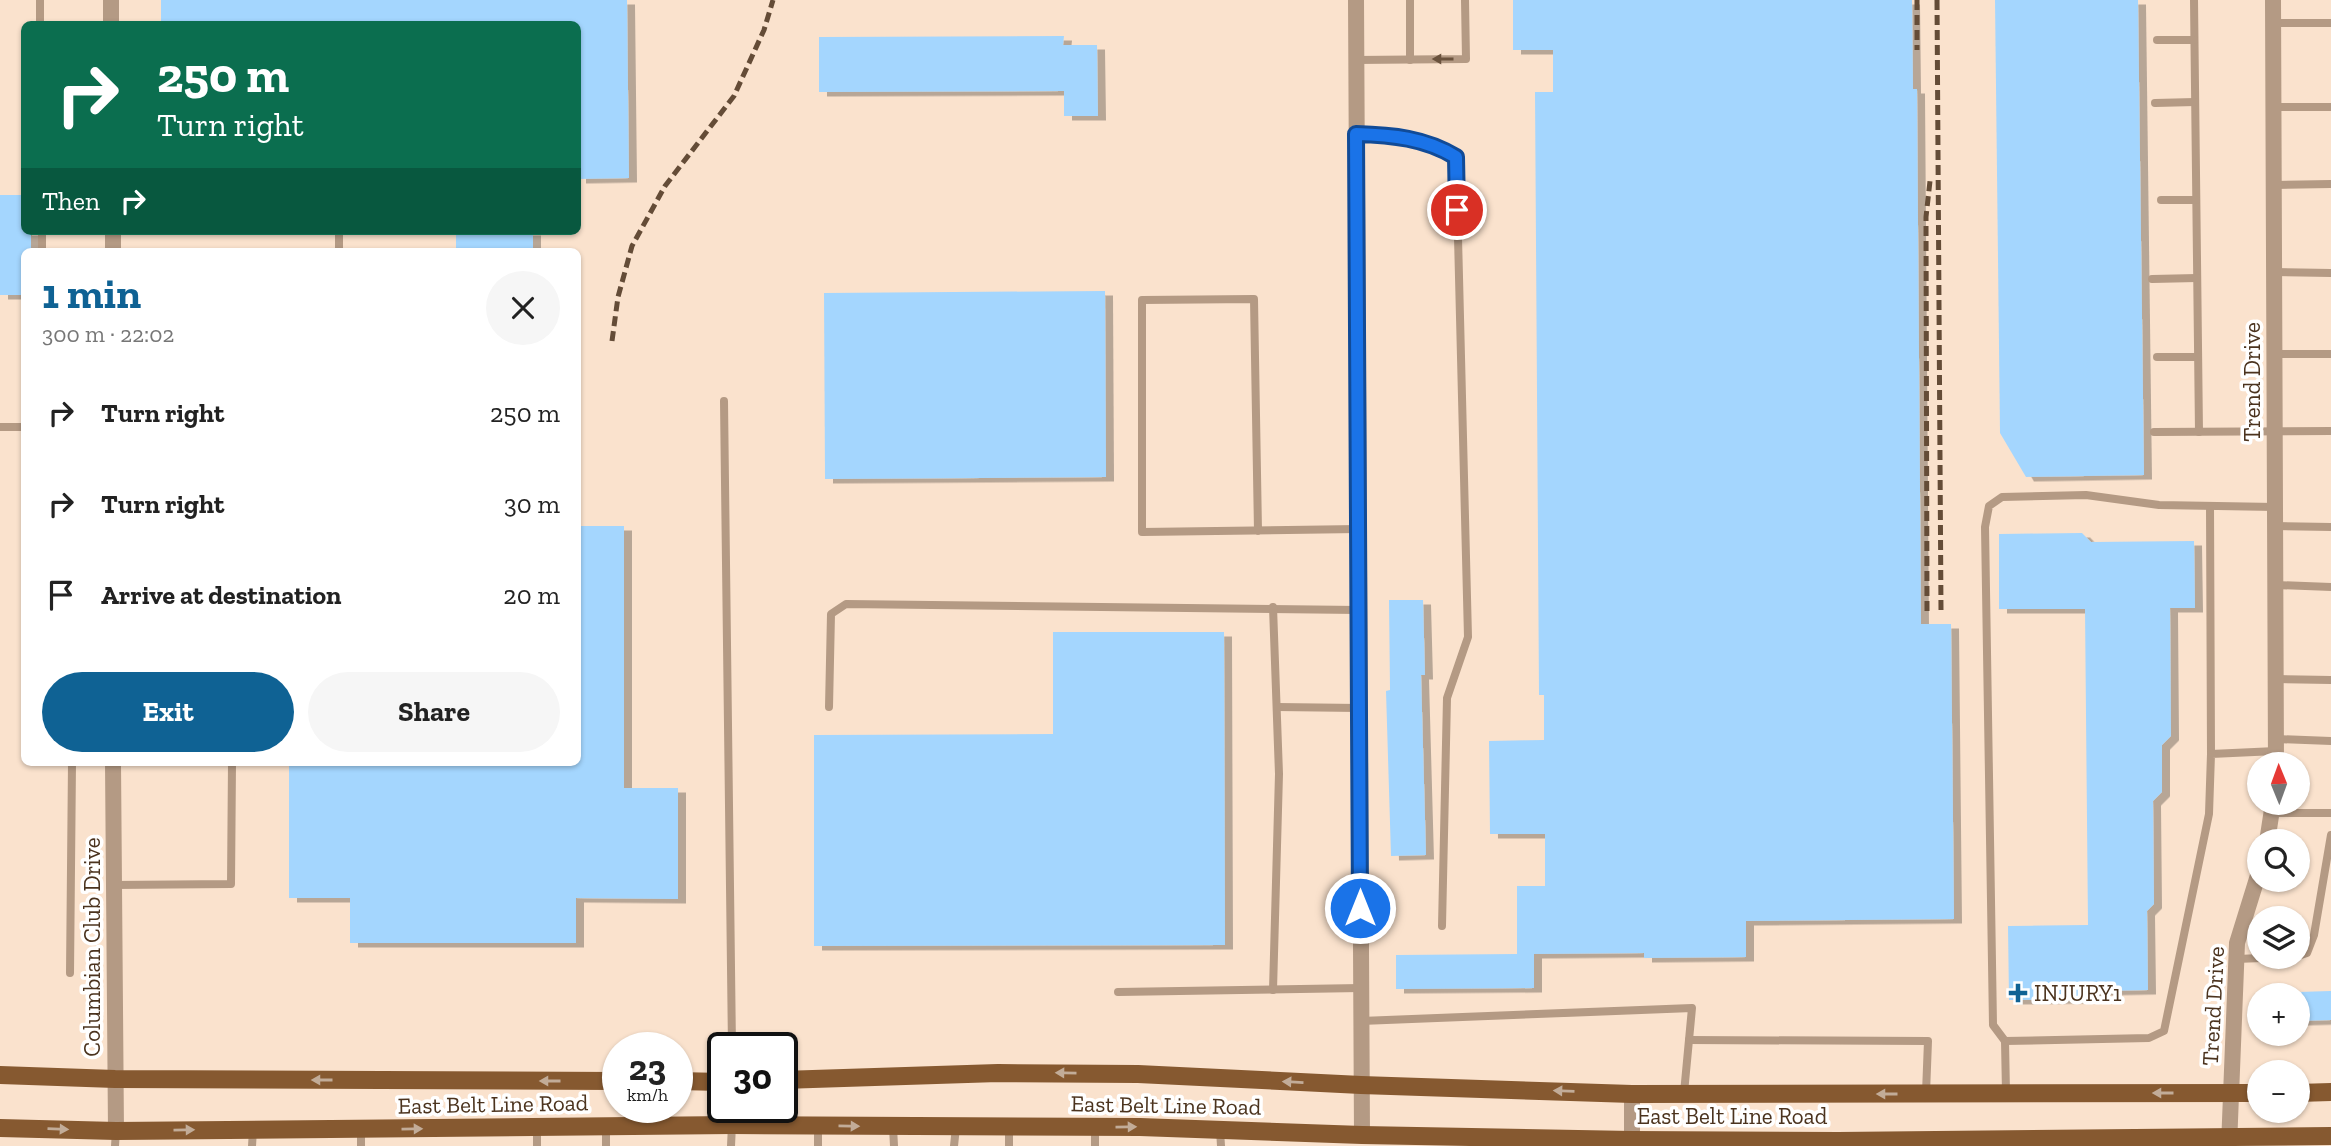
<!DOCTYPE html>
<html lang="en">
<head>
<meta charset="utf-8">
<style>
  :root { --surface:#fff; --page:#f6f6f6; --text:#222; --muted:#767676; --accent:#0f6294 }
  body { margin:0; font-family:"Zilla Slab",serif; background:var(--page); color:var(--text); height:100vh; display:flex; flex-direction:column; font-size:26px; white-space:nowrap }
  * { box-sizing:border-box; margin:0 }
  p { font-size:23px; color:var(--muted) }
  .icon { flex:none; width:38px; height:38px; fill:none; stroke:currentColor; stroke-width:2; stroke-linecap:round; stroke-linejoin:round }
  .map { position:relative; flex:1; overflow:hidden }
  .side { position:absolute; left:21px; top:248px; width:560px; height:518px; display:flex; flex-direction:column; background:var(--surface); border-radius:10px; box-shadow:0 2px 5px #0004 }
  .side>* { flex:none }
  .hud { position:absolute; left:21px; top:21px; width:560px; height:214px; border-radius:10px; box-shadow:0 2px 5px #0004; background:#0b6e4f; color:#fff; overflow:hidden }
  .needle { width:46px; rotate:359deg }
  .fabs { position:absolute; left:2247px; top:752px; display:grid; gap:14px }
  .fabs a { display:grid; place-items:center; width:63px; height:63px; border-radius:50%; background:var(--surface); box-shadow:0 2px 5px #0004; font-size:35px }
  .speed { position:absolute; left:602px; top:1032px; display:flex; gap:14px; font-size:35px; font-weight:700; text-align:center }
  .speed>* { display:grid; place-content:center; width:91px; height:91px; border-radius:50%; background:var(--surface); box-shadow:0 2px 5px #0004; line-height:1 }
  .speed small { font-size:18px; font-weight:400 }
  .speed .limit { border:4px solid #111; border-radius:10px; background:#fff; color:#111 }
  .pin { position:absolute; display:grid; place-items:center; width:60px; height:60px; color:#fff; margin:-30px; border:4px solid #fff; border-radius:50%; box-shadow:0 2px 7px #0007 }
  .me { position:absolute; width:77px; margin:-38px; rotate:0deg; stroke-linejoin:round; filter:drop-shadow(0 0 5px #0008) }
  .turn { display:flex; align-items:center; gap:24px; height:147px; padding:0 21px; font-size:32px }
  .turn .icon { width:91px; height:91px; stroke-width:2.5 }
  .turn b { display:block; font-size:49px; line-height:60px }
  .then { display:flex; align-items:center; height:66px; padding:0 21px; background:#0003; gap:14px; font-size:26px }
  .round { display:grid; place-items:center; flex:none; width:74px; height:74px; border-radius:37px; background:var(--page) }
  .headline { display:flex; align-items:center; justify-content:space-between; height:119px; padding:0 21px }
  h1 { font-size:42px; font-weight:700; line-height:52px; color:var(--accent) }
  .primary-button { display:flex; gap:14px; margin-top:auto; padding:14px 21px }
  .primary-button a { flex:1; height:80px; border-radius:42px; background:var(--accent); color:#fff; font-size:28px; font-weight:700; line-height:80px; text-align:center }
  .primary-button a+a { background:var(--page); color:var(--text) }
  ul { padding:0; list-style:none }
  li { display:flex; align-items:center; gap:21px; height:91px; padding:0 21px }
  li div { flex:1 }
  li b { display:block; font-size:26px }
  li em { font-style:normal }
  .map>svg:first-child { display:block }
</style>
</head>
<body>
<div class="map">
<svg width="2331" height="1146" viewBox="0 0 2331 1146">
  <defs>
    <filter id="shadow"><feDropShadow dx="8" dy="4.5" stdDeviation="0" flood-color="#0004"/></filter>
  </defs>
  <rect width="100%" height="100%" fill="#fae2cd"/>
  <g fill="#a4d6fe" filter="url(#shadow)">
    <path d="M161 0H627L629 178 578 179V24H161Z"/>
    <path d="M1513 0H1912L1913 89H1917L1921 624H1951L1954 919 1746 921V957L1644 958V953L1534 954V988L1396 989V955L1517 954V886H1545V834H1490L1489 741 1544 740V695H1539L1535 92H1553V50H1513Z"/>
    <path d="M1995 0H2138L2144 475 2026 477 2000 433Z"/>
    <path d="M1064 36 1063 45H1097L1098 116H1064V91L819 92V37Z"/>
    <path d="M0 195H24V231H31V252H24V295H0Z"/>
    <rect x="456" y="231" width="77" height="21"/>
    <path d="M1105 291 1106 477 825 479 824 293Z"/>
    <path d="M578 526H624V788H678V899L576 898V943H350V898H289V763H578Z"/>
    <path d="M2082 533 2091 542 2194 541 2195 608H2170L2171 736 2162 745V792L2153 801 2154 904 2147 911 2148 990 2101 991 2093 999 2009 1000 2008 926 2088 925 2085 609H1999V534Z"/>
    <path d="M1389 600H1423L1425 675H1421L1426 855 1391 856 1386 691 1390 690Z"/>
    <path d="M1053 632H1224L1225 945 814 946V735L1053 734Z"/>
    <path d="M2331 991V1020L2298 1021V992Z"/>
  </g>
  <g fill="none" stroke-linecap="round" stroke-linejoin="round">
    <g stroke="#b49a84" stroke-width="8">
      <path d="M40 0V24"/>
      <path d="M2194 0 2199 432"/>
      <path d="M2274 23H2331"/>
      <path d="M2157 40H2194"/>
      <path d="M1356 60 1466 59 1465 0"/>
      <path d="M1410 60V0"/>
      <path d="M2155 103 2195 102"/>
      <path d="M2274 107H2331"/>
      <path d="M1356 134C1392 135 1425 138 1456 157L1468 637 1447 698 1442 926"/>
      <path d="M2274 185 2331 184"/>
      <path d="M2161 200H2196"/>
      <path d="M42 231V252"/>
      <path d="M339 252V231"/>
      <path d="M2274 272 2331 273"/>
      <path d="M2152 279 2197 278"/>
      <path d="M2275 354H2331"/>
      <path d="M2157 357H2198"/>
      <path d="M724 401 732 1048"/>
      <path d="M0 427H24"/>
      <path d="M2154 432 2331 431"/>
      <path d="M2210 506 2211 754"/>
      <path d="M2275 526 2331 527"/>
      <path d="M1258 531 1254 299 1142 300V532L1358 529"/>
      <path d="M2276 585 2331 587"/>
      <path d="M2276 679 2331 680"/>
      <path d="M829 707 831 614 846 604 1358 610"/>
      <path d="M1277 707 1359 708"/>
      <path d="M2276 739 2331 741"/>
      <path d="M2272 813H2331"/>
      <path d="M114 885 231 884 232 763"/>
      <path d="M2298 956 2307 953 2314 935 2331 835"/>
      <path d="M2236 959 2289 957"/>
      <path d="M70 973 72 763"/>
      <path d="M1273 990 1279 774 1273 607"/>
      <path d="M1118 992 1361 988"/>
      <path d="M1361 1021 1692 1008 1684 1093"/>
      <path d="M1689 1040 1928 1041 1926 1093"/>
      <path d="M2005 1041 2149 1038 2164 1031 2209 814 2211 754 2276 751"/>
      <path d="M2006 1093 2005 1041 1993 1025 1985 527 1989 506 2002 497 2086 495 2159 505 2275 507"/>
      <path d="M893 1127 894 1146"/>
      <path d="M1009 1127V1146"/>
      <path d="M1095 1128V1146"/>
      <path d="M1220 1130 1221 1146"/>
      <path d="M115 1146 116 1131"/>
      <path d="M252 1146 253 1130"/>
      <path d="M361 1146V1130"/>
      <path d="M537 1146V1128"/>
      <path d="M606 1146V1126"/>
      <path d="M731 1146 732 1125"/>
      <path d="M818 1146V1126"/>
      <path d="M954 1146 956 1127"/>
    </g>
    <g stroke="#b49a84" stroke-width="16">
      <path d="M111 0V24"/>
      <path d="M1356 0 1362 1135"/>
      <path d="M2273 0 2276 765"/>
      <path d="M113 231V252"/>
      <path d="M113 763 116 1131"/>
      <path d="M2267 842 2273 803"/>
      <path d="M1632 1146V1094"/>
      <path d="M2229 1146 2237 943 2259 872"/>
    </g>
    <g stroke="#865930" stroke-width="18">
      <path d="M0 1075 115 1079 618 1081"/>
      <path d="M782 1080 998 1073 1138 1074 1361 1085 1632 1094 2259 1093"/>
      <path d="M677 1081 723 1082"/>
      <path d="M2298 1093 2331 1092"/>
      <path d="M732 1125V1108"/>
      <path d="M0 1128 116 1131 732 1125 1140 1127 1362 1135 1632 1140 1838 1141 2331 1136"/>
    </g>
    <g stroke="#644c37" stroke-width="5" stroke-dasharray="10 5" stroke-linecap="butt">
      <path d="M1917 0V50"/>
      <path d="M1937 0 1941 611"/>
      <path d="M612 341 618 297 632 246 665 186 734 96 764 30 773 0"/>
      <path d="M1927 611 1926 217 1930 181"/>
    </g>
  </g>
  <defs><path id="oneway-solid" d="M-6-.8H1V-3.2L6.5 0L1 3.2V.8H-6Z" transform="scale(1.75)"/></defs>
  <use fill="#6a523d" href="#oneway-solid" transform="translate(1443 59) rotate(180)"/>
  <g fill="#c2ac98">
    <use href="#oneway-solid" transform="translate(1066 1073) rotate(-179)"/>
    <use href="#oneway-solid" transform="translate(322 1080) rotate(-180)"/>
    <use href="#oneway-solid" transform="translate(550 1081) rotate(-180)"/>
    <use href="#oneway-solid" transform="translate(1293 1082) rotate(-177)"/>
    <use href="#oneway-solid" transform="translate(1564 1091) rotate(-178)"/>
    <use href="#oneway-solid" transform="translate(2163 1093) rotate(180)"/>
    <use href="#oneway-solid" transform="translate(1887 1094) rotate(-180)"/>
    <use href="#oneway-solid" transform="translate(849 1126) rotate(1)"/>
    <use href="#oneway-solid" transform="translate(1126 1127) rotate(-1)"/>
    <use href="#oneway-solid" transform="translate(58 1129) rotate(2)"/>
    <use href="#oneway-solid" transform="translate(412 1129) rotate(-1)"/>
    <use href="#oneway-solid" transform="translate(184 1130) rotate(-1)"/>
  </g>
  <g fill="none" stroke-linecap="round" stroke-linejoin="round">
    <defs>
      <path id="route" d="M1360 908 1356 134C1392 135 1425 138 1456 157L1457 210"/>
    </defs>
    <use href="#route" stroke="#114b97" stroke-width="18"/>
    <use href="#route" stroke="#1a73e8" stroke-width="12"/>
  </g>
  <path fill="#0f6294" stroke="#fff" stroke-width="2.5" d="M2014.5 982.5h7v7h7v7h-7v7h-7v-7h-7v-7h7z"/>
  <g text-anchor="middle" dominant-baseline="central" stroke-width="7" stroke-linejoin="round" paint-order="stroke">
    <g font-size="23" fill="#4b331e" stroke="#fff">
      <text transform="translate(2252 382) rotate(-90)">Trend Drive</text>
      <text transform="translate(92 947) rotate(-90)">Columbian Club Drive</text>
      <text transform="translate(2213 1006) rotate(-87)">Trend Drive</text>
      <text transform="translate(493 1104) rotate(-1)">East Belt Line Road</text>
      <text transform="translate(1166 1105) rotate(1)">East Belt Line Road</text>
      <text x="1732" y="1116">East Belt Line Road</text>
    </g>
    <g font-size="23" fill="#4b331e" stroke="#fff" text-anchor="start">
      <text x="2034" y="993">INJURY1</text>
    </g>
  </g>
</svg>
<div class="fabs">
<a><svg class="needle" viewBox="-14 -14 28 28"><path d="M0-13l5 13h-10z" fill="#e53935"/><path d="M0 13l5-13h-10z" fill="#767676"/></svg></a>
<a><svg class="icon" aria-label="search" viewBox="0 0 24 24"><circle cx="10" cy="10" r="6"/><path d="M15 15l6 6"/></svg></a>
<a><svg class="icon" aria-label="layers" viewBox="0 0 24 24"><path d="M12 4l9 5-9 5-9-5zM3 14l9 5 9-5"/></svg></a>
<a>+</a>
<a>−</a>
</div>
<div class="speed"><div>23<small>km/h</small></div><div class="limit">30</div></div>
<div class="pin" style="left:1457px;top:210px;background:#d93025"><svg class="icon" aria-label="arrive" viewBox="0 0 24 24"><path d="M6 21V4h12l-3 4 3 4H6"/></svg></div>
<svg class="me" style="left:1360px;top:908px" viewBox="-20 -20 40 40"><circle r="17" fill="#1a73e8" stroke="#fff" stroke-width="3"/><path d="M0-11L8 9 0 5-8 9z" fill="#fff"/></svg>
<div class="hud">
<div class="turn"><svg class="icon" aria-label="right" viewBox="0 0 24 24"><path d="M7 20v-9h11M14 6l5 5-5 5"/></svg><div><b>250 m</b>Turn right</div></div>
<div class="then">Then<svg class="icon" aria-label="right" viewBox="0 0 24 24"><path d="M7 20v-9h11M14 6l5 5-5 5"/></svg></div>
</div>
<section class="side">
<div class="headline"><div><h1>1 min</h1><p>300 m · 22:02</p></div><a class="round"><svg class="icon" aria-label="close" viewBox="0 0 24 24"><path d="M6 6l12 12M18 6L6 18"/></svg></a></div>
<ul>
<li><svg class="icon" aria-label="right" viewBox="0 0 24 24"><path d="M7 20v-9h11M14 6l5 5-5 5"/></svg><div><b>Turn right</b></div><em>250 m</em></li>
<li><svg class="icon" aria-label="right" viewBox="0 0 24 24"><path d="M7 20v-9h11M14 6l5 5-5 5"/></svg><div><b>Turn right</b></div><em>30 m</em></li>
<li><svg class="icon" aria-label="arrive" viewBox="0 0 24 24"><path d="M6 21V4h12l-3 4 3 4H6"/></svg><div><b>Arrive at destination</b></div><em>20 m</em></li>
</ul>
<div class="primary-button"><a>Exit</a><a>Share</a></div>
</section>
</div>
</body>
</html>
